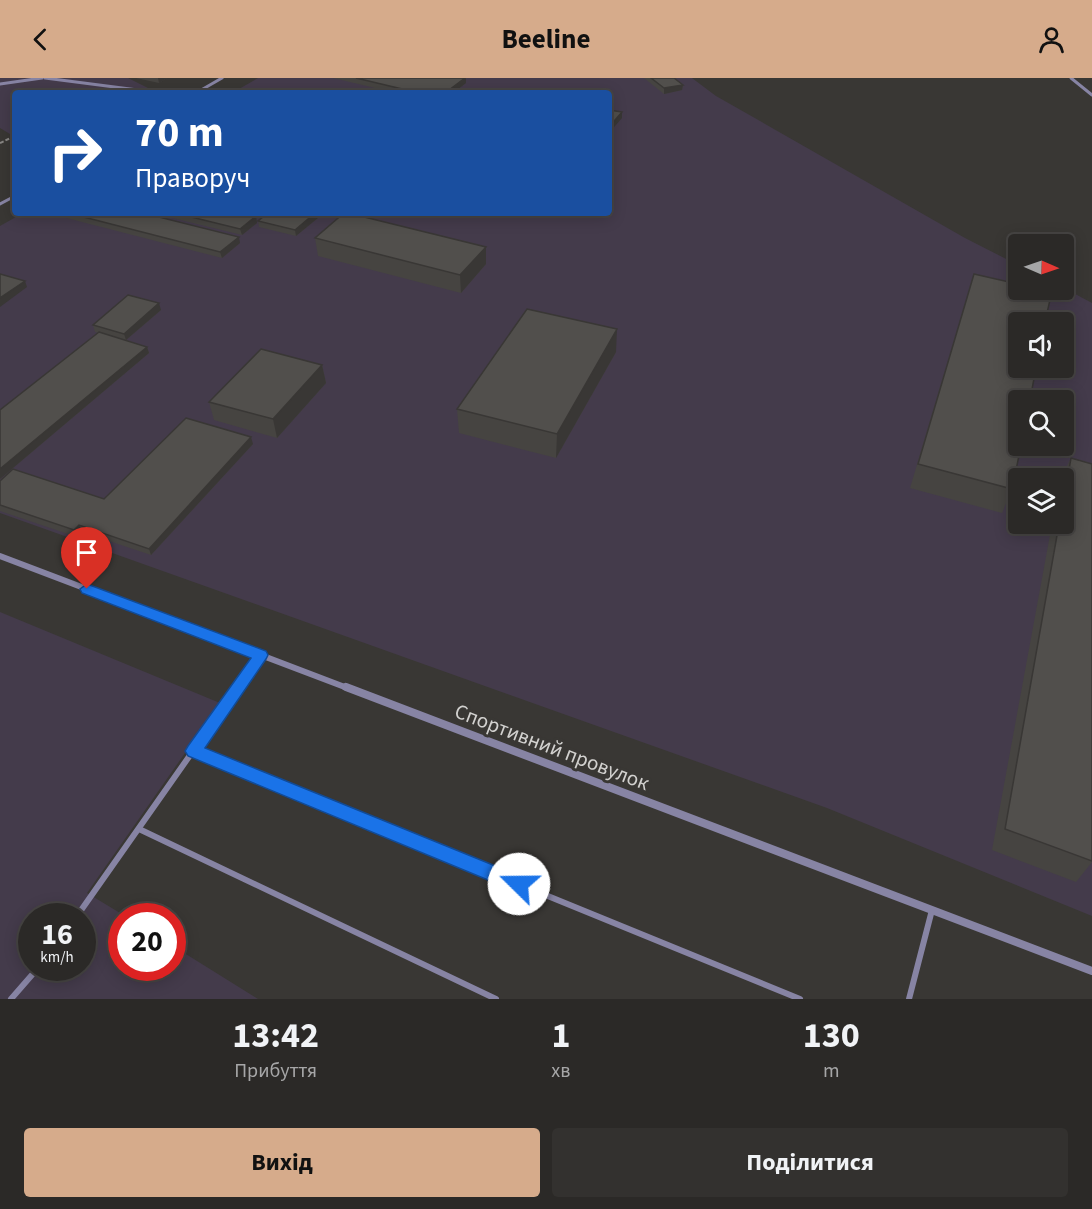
<!DOCTYPE html>
<html lang="uk">
<head>
<meta charset="utf-8">
<style>
  :root { --surface:#2b2927; --page:#33312f; --text:#f1f3f6; --muted:#a6a6a7; --line:#474544; --accent:#d6ab8b }
  body { margin:0; font-family:"Source Sans 3",sans-serif; background:var(--page); color:var(--text); height:100vh; display:flex; flex-direction:column; font-size:22px; white-space:nowrap }
  * { box-sizing:border-box; margin:0 }
  p { font-size:20px; color:var(--muted) }
  .icon { flex:none; width:33px; height:33px; fill:none; stroke:currentColor; stroke-width:2; stroke-linecap:round; stroke-linejoin:round }
  .map { position:relative; height:921px; overflow:hidden }
  .side { display:flex; flex-direction:column; background:var(--surface); flex:1 }
  .side>* { flex:none }
  .banner { position:absolute; left:12px; top:12px; width:600px; height:126px; border-radius:6px; box-shadow:0 3px 15px #0003,0 0 0 2px var(--line); background:#1a4fa0; color:#fff; overflow:hidden }
  .needle { width:39px; rotate:92deg }
  .tools { position:absolute; left:1008px; top:156px; display:grid; gap:12px }
  .tools a { display:grid; place-items:center; width:66px; height:66px; border-radius:6px; background:var(--surface); box-shadow:0 3px 15px #0003,0 0 0 2px var(--line); font-size:30px }
  .speed { position:absolute; left:18px; top:825px; display:flex; gap:12px; font-size:30px; font-weight:700; text-align:center }
  .speed>* { display:grid; place-content:center; width:78px; height:78px; border-radius:50%; background:var(--surface); box-shadow:0 3px 15px #0003,0 0 0 2px var(--line); line-height:1 }
  .speed small { font-size:15px; font-weight:400 }
  .speed .limit { border:9px solid #d22; background:#fff; color:#111 }
  .pin { position:absolute; display:grid; place-items:center; width:51px; height:51px; color:#fff; margin:-62px -26px; border-radius:50% 50% 50% 0; rotate:-45deg; box-shadow:0 0 6px #0007 }
  .pin .icon { rotate:45deg }
  .me { position:absolute; width:66px; margin:-33px; rotate:292deg; stroke-linejoin:round; filter:drop-shadow(0 0 4px #0008) }
  .turn { display:flex; align-items:center; gap:21px; height:126px; padding:0 24px; font-size:27px }
  .turn .icon { width:78px; height:78px; stroke-width:2.5 }
  .turn b { display:block; font-size:42px; line-height:51px }
  .eta { display:flex; justify-content:space-evenly; align-items:center; height:102px; text-align:center }
  .eta b { font-size:36px; font-weight:700; line-height:42px }
  .cta { display:flex; gap:12px; margin-top:auto; padding:12px 24px }
  .cta a { flex:1; height:69px; border-radius:6px; background:var(--accent); color:#111; font-size:24px; font-weight:700; line-height:69px; text-align:center }
  .cta a+a { background:var(--page); color:var(--text) }
  header { display:flex; justify-content:space-between; align-items:center; height:78px; padding:0 24px; background:var(--accent); color:#111; font-size:27px; font-weight:700 }
  .map>svg:first-child { display:block }
</style>
</head>
<body>
<header><svg class="icon" aria-label="back" viewBox="0 0 24 24"><path d="M15 5l-7 7 7 7"/></svg>Beeline<svg class="icon" aria-label="person" viewBox="0 0 24 24"><circle cx="12" cy="8" r="4"/><path d="M4 21q1-7 8-7t8 7"/></svg></header>
<div class="map">
<svg width="1092" height="921" viewBox="0 0 1092 921">
  <rect width="100%" height="100%" fill="#393734"/>
  <g fill="#443b4b" fill-rule="evenodd">
    <path d="M0 0H128L158 15H15V59L0 50Z"/>
    <path d="M258 0H692L716 18 965 160 1018 187V212L1064 210 1092 225V838L827 730 0 435V148L23 135H609V15H232ZM1018 244H1064V290H1018ZM1018 322H1064V368H1018ZM1018 400H1064V446H1018Z"/>
    <path d="M0 534 220 625 87 815 125 838H122V890H172L173 868 258 921H0ZM32 838H82V890H32Z"/>
  </g>
  <g fill="none" stroke-linecap="round" stroke-linejoin="round">
    <path stroke="#888684" stroke-width="2" stroke-dasharray="4 2" stroke-linecap="butt" d="M0 65 15 58"/>
    <g stroke="#8784a4" stroke-width="3">
      <path d="M45 0 161 15"/>
      <path d="M1071 0 1092 17"/>
      <path d="M0 6 42 0"/>
      <path d="M196 15 222 0"/>
      <path d="M0 126 15 118"/>
    </g>
    <path stroke="#8784a4" stroke-width="4.5" d="M237 611 261 577"/>
    <g stroke="#8784a4" stroke-width="6">
      <path d="M193 673 800 921"/>
      <path d="M139 751 496 921"/>
      <path d="M77 838 238 609"/>
      <path d="M11 921 38 890"/>
      <path d="M909 921 932 832"/>
    </g>
    <path stroke="#8784a4" stroke-width="6" d="M0 478 350 611"/>
    <path stroke="#8784a4" stroke-width="8" d="M346 609 1092 893"/>
  </g>
  <g fill="#464441">
    <path d="M136 0H167L159 5Z"/>
    <path d="M333 0H466V5L453 15H396Z"/>
    <path d="M644 0H674L683 7 682 12 664 16Z"/>
    <path d="M47 135H143L240 165 222 180Z"/>
    <path d="M152 135H242L256 138 257 145 242 157Z"/>
    <path d="M268 135H324L296 158 259 149 258 143Z"/>
    <path d="M315 160 486 186 461 215 318 178Z"/>
    <path d="M974 196 1012 411 1002 435 910 410Z"/>
    <path d="M161 232 126 262 147 269 149 275 0 401V332L99 255 95 254 93 247Z"/>
    <path d="M616 274 556 380 459 355 457 331Z"/>
    <path d="M322 287 326 305 277 360 214 342 209 324Z"/>
    <path d="M253 366 151 477 82 454 77 459 0 433V403L104 421Z"/>
    <path d="M1071 380 1092 386V784L1076 804 992 772 1052 446H1064V400H1061Z"/>
  </g>
  <g fill="#393735">
    <path d="M158 0H167L159 5Z"/>
    <path d="M466 0V5L453 15H445Z"/>
    <path d="M683 7 682 12 664 16V10Z"/>
    <path d="M622 34V40L609 55V49Z"/>
    <path d="M315 135H324L296 158 295 152Z"/>
    <path d="M256 138 257 145 242 157 240 151Z"/>
    <path d="M239 159 240 165 222 180 220 174Z"/>
    <path d="M486 169V186L461 215 460 197Z"/>
    <path d="M25 203 27 209 0 229V220Z"/>
    <path d="M159 225 161 232 126 262 124 256Z"/>
    <path d="M617 251 616 274 556 380 557 356Z"/>
    <path d="M147 269 149 275 0 401V391Z"/>
    <path d="M322 287 326 305 277 360 273 341Z"/>
    <path d="M251 359 253 366 151 477 149 471Z"/>
    <path d="M79 447 82 454 77 459 74 452Z"/>
  </g>
  <g fill="#514f4c" stroke="#393735" stroke-width="1.5">
    <path d="M356 0H465L445 15H419Z"/>
    <path d="M651 0H674L683 7 664 10Z"/>
    <path d="M609 32 622 34 609 49Z"/>
    <path d="M68 135H143L239 159 220 174Z"/>
    <path d="M175 135H242L256 138 240 151Z"/>
    <path d="M268 135H315L295 152 258 143Z"/>
    <path d="M344 135H348L486 169 460 197 315 160Z"/>
    <path d="M0 196 25 203 0 220Z"/>
    <path d="M974 196 1018 206V212H1045L1052 213 1045 244H1018V290H1036L1030 322H1018V368H1021L1012 411 918 386Z"/>
    <path d="M128 217 159 225 124 256 93 247Z"/>
    <path d="M527 231 617 251 557 356 457 331Z"/>
    <path d="M99 254 147 269 0 391V332Z"/>
    <path d="M261 271 322 287 273 341 209 324Z"/>
    <path d="M186 340 251 359 149 471 79 447 74 452 0 427V403L13 391 104 421Z"/>
    <path d="M1071 380 1092 386V783L1005 751 1059 446H1064V421Z"/>
  </g>
  <path fill="#1a73e8" stroke="#114b97" stroke-width="1.5" d="M87 506 266 573 268 577 266 581 205 670 525 800 527 806 525 812 519 814 512 812 188 678 185 673 188 668 251 580 82 515 80 511Z"/>
  <g text-anchor="middle" dominant-baseline="central" stroke-width="6" stroke-linejoin="round" paint-order="stroke">
    <g font-size="21" fill="#d2d1cf" stroke="#393734">
      <text transform="translate(552 669) rotate(21)">Спортивний провулок</text>
    </g>
  </g>
</svg>
<div class="tools">
<a><svg class="needle" viewBox="-14 -14 28 28"><path d="M0-13l5 13h-10z" fill="#e53935"/><path d="M0 13l5-13h-10z" fill="#a6a6a7"/></svg></a>
<a><svg class="icon" aria-label="sound" viewBox="0 0 24 24"><path d="M4 9h4l5-4v14l-5-4H4zM17 9q2 3 0 6"/></svg></a>
<a><svg class="icon" aria-label="search" viewBox="0 0 24 24"><circle cx="10" cy="10" r="6"/><path d="M15 15l6 6"/></svg></a>
<a><svg class="icon" aria-label="layers" viewBox="0 0 24 24"><path d="M12 4l9 5-9 5-9-5zM3 14l9 5 9-5"/></svg></a>
</div>
<div class="speed"><div>16<small>km/h</small></div><div class="limit">20</div></div>
<div class="pin" style="left:87px;top:511px;background:#d93025"><svg class="icon" aria-label="arrive" viewBox="0 0 24 24"><path d="M6 21V4h12l-3 4 3 4H6"/></svg></div>
<svg class="me" style="left:519px;top:806px" viewBox="-20 -20 40 40"><circle r="19" fill="#fff"/><path d="M0-13L10 11 0 6-10 11z" fill="#1a73e8"/></svg>
<div class="banner">
<div class="turn"><svg class="icon" aria-label="right" viewBox="0 0 24 24"><path d="M7 20v-9h11M14 6l5 5-5 5"/></svg><div><b>70 m</b>Праворуч</div></div>
</div>
</div>
<section class="side">
<div class="eta">
<div><b>13:42</b><p>Прибуття</p></div>
<div><b>1</b><p>хв</p></div>
<div><b>130</b><p>m</p></div>
</div>
<div class="cta"><a>Вихід</a><a>Поділитися</a></div>
</section>
</body>
</html>
